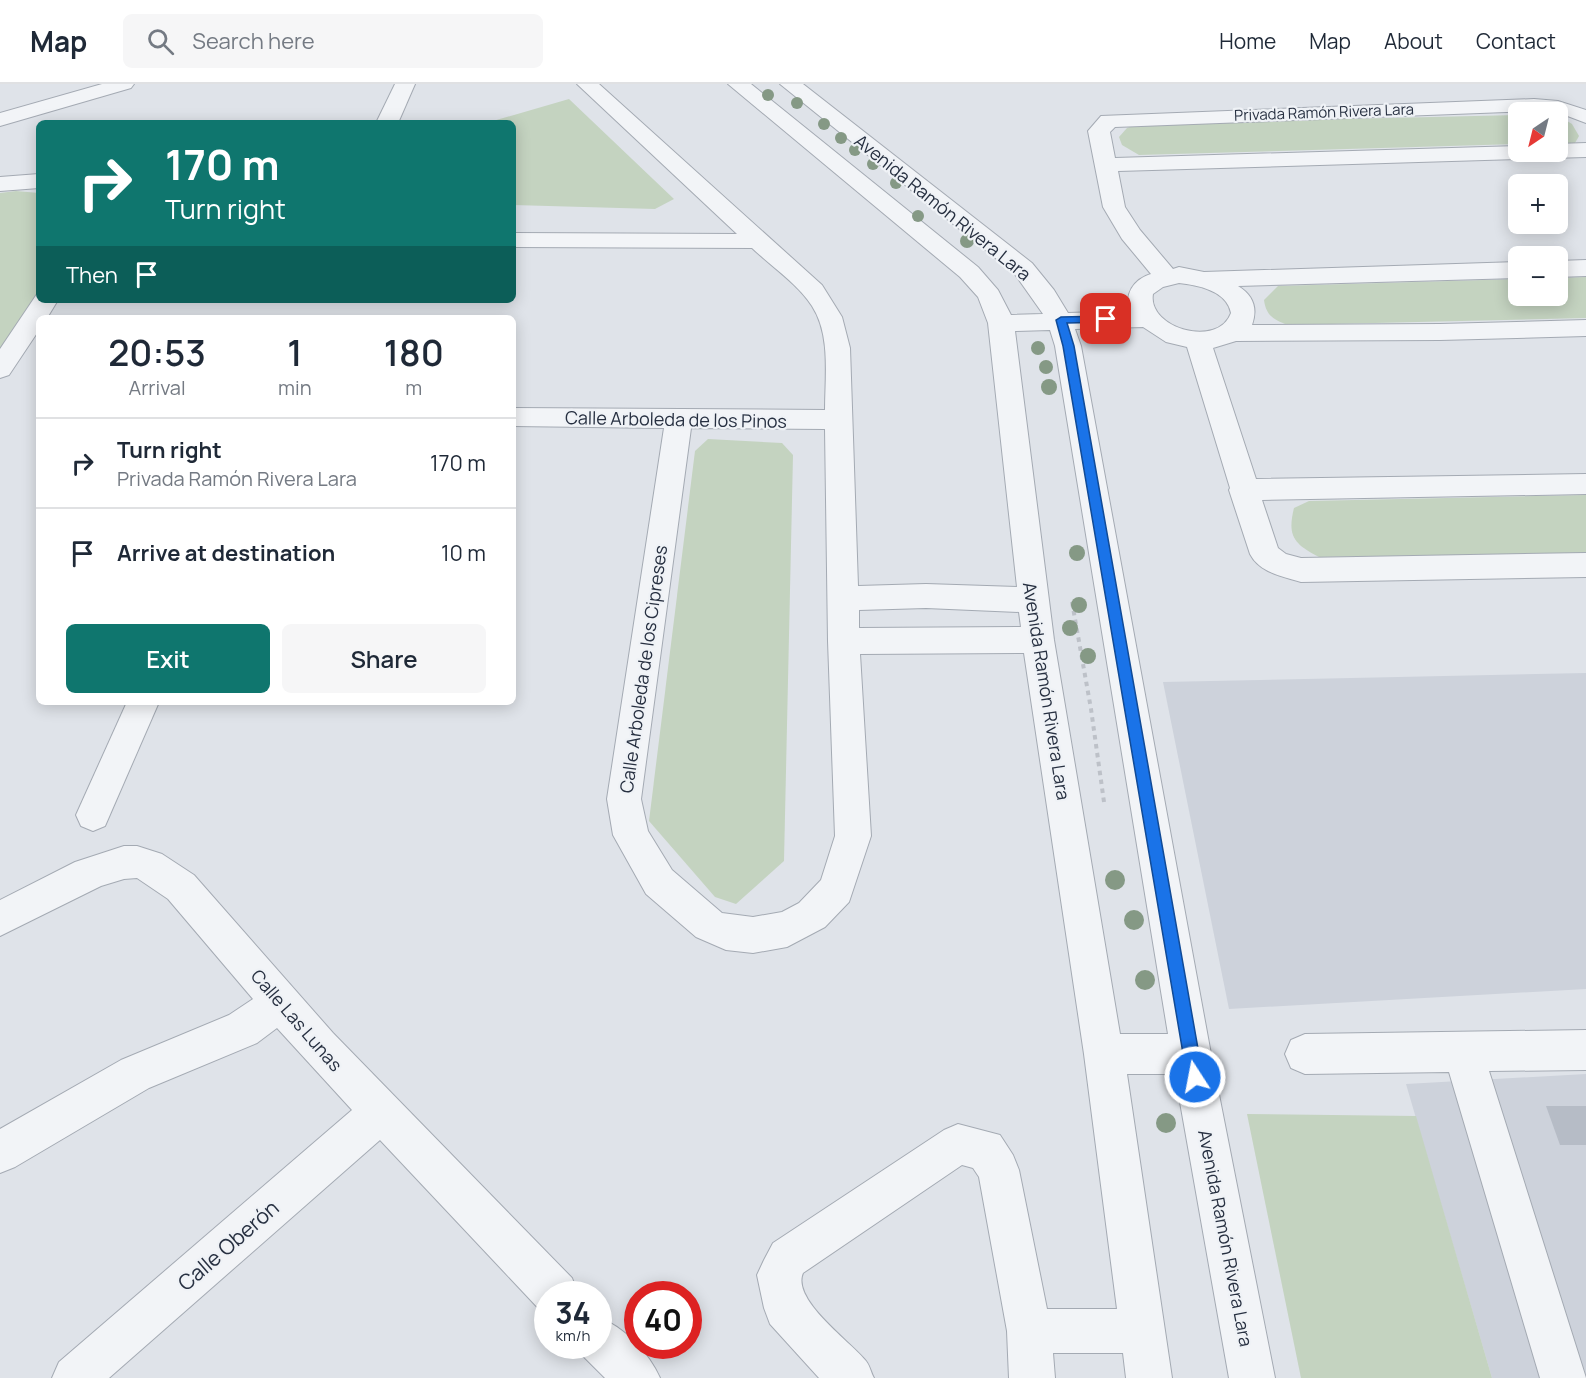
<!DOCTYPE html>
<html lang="en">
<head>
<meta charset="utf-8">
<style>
  :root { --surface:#fff; --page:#f6f6f7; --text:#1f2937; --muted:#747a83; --line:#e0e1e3; --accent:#0f766e }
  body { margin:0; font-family:Manrope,sans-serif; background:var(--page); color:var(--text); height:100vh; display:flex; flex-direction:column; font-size:22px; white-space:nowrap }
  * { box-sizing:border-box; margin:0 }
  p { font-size:20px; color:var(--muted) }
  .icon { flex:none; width:33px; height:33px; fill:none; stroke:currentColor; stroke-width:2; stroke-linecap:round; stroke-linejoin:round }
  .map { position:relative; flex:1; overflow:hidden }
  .sheet { position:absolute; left:36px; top:231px; width:480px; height:390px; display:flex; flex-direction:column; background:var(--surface); border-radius:9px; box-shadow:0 3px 15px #0003 }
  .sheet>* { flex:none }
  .banner { position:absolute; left:36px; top:36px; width:480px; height:183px; border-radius:9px; box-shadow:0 3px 15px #0003; background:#0f766e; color:#fff; overflow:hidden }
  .needle { width:39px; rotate:215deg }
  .fabs { position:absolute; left:1508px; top:18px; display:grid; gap:12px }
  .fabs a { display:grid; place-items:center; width:60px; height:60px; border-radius:9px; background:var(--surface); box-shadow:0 3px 15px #0003; font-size:30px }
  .speed { position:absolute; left:534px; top:1197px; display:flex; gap:12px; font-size:30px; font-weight:700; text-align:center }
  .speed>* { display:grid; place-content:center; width:78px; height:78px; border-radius:50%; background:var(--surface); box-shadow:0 3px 15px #0003; line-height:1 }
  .speed small { font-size:15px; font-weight:400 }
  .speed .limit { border:9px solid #d22; background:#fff; color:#111 }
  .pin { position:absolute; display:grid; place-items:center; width:51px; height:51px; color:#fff; margin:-26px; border-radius:12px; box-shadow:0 3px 9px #0006 }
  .me { position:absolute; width:66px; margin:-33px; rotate:349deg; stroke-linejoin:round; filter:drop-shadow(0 0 4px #0008) }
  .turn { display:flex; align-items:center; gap:21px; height:126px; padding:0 30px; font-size:27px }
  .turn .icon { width:78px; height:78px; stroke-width:2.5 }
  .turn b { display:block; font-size:42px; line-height:51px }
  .then { display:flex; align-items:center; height:57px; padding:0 30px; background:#0003; gap:12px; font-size:22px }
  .eta { display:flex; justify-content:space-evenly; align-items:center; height:102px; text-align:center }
  .eta b { font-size:36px; font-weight:600; line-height:42px }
  .cta { display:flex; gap:12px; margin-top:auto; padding:12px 30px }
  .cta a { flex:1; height:69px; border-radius:9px; background:var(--accent); color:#fff; font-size:24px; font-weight:600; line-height:69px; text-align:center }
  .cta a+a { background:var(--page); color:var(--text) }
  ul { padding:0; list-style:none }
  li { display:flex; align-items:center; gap:18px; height:90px; padding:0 30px; border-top:2px solid var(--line) }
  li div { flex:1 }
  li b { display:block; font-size:22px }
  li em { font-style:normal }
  header { display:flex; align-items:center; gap:36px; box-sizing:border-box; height:84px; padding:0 30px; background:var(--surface); border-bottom:2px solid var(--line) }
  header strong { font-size:28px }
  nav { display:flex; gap:33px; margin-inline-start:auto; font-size:21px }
  .search { width:420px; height:54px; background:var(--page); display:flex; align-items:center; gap:15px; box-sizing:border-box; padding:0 21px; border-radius:9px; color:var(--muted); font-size:22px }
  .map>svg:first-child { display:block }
</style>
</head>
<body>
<header>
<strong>Map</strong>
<div class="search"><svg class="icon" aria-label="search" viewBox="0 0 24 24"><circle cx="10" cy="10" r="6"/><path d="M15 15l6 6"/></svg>Search here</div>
<nav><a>Home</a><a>Map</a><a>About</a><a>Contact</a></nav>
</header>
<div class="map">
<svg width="1586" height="1294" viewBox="0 0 1586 1294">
  <rect width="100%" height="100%" fill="#dfe3e9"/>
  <g fill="#cdd2db">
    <path d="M1586 589V905L1229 925 1163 598Z"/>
    <path d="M1586 990V1294H1492L1406 1000Z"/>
  </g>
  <g fill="#c4d3c0">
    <path d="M569 15 674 115 655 125 513 121V39H492L493 37Z"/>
    <path d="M1518 31V60L1139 71 1122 61 1119 53 1127 44 1138 40Z"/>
    <path d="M1557 31 1572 40 1579 52 1575 59H1557Z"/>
    <path d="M16 107 39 109V207L0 268V109Z"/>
    <path d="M1586 193V234L1288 241C1273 236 1266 231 1264 216L1278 202 1518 195V212H1557V194Z"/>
    <path d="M708 355 782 359 793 371 784 777 736 820 715 813 649 737 695 367Z"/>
    <path d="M1586 411V469L1319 473C1294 460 1287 452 1294 424L1309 417Z"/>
    <path d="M1247 1030 1416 1032 1492 1294H1301Z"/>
  </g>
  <path fill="#b6bcc6" d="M1546 1022H1586V1061H1560Z"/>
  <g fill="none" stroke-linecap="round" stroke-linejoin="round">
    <defs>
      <g id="minor">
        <path d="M102 0H134L131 4 0 42V29Z"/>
        <path d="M395 0H415L398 39H376Z"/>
        <path d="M577 0H599L822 201 842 233 850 264 858 502 926 500 1017 503 988 239 978 213 960 193 728 0H751L978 183 998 206 1011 231 1043 230 1014 189 780 0H803L1032 179 1054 206 1068 229 1131 227C1123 211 1134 195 1151 190L1122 155 1103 123 1088 47 1101 32 1534 15 1558 17 1586 26V39L1557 28 1534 27 1115 43 1110 48 1115 74 1518 62V68H1557V60L1586 59V73L1118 87 1125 123 1140 146 1173 185 1179 183 1204 188 1518 178V194L1238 202C1253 211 1258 224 1252 241L1440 240 1586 236V252L1440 256 1236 257 1213 264 1256 395 1586 390V410L1262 416 1278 464 1286 470 1301 474 1586 469V493L1301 498C1282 492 1260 489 1250 470L1229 406 1230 404 1187 263 1166 258 1143 243 1075 245 1081 262 1211 970 1275 1294H1229L1175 990H1127L1172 1294H1126L1123 1269H1053L1055 1294H1009L1007 1247 979 1093 973 1084 962 1081 803 1189C791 1216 851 1258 866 1277 870 1282 871 1289 874 1294H819L770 1240 764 1224 757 1191 764 1176 773 1159 944 1046 958 1040 1000 1051 1013 1071 1019 1086 1047 1225H1117L1084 970 1024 569 860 570 871 752 849 818 825 843 787 863 753 869 726 866 696 853 646 810 613 751 607 715 664 344 513 342V324L825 326C825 293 831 251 812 222 798 200 771 182 752 164L513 163V149L737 150ZM1179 199C1198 201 1227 207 1231 229 1218 265 1147 244 1153 210L1163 203ZM1050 246 1055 262 1168 950H1120L1054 556 1015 247ZM691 344 825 345 828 557 835 752 821 796 799 819 782 828 753 833 722 829 672 786 648 747 641 715ZM926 524 1019 528 1021 543 859 544V526Z"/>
        <path d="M39 90V104L0 107V93Z"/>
        <path d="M1586 176V192L1557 193V177Z"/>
        <path d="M37 210 39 216H58L47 234H39V246L9 291 0 294V265Z"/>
        <path d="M127 618H159L105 742 93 747 81 742 76 731Z"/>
        <path d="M124 762H137L162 770 194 791 333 949 572 1194 578 1210H548V1228L540 1226 380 1056 109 1294H52L59 1278 352 1026 277 944 257 959 149 1004 15 1083 0 1089V1045L121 976 229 931 253 915 168 815 137 794 124 795 101 802 0 852V816L75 778Z"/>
        <path d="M1586 946V986L1489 987 1586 1294H1540L1449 988 1305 990 1291 984 1285 970 1291 956 1305 950Z"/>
        <path d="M598 1233C624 1243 649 1269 660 1294H605L582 1271 578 1262H598Z"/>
      </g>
    </defs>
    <use href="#minor" stroke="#a4aab3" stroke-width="2"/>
    <path stroke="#bdc1c8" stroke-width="4" stroke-dasharray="4.5 4.5" stroke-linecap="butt" d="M1072 518 1091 625 1104 718"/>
    <use href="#minor" fill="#f2f4f7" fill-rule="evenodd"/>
  </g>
  <g fill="#859985">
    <circle cx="768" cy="11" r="6"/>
    <circle cx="797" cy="19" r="6"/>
    <circle cx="824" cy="40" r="6"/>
    <circle cx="841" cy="54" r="6"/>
    <circle cx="855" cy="66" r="6"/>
    <circle cx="873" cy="80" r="6"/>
    <circle cx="896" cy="99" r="6"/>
    <circle cx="918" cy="132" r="6"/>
    <circle cx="967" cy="157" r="7"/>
    <circle cx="1038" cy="264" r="7"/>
    <circle cx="1046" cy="283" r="7"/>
    <circle cx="1049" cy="303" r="8"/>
    <circle cx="1077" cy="469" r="8"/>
    <circle cx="1079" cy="521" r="8"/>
    <circle cx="1070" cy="544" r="8"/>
    <circle cx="1088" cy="572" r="8"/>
    <circle cx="1115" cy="796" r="10"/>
    <circle cx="1134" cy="836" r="10"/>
    <circle cx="1145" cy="896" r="10"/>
    <circle cx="1166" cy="1039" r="10"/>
  </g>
  <path fill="#1a73e8" stroke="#114b97" stroke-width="1.5" d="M1106 232 1111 235 1110 238 1067 239 1074 262 1203 993 1201 999 1195 1001 1189 999 1187 993 1063 262 1056 236 1061 233Z"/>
  <g text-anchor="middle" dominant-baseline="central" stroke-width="4.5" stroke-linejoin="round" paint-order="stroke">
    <g font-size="15" fill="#273041" stroke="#eff2f6">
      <text transform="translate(1324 28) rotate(-2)">Privada Ramón Rivera Lara</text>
    </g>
    <g font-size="18" fill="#273041" stroke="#eff2f6">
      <text transform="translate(943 123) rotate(39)">Avenida Ramón Rivera Lara</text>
      <text transform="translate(676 335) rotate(1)">Calle Arboleda de los Pinos</text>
      <text transform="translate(643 585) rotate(-82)">Calle Arboleda de los Cipreses</text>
      <text transform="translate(1047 607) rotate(81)">Avenida Ramón Rivera Lara</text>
      <text transform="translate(297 936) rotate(49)">Calle Las Lunas</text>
      <text transform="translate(1226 1154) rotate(79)">Avenida Ramón Rivera Lara</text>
    </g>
    <g font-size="21" fill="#273041" stroke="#eff2f6">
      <text transform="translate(228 1161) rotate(-41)">Calle Oberón</text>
    </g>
  </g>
</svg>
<div class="fabs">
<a><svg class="needle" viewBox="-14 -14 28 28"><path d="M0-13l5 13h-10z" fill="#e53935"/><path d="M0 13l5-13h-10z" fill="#747a83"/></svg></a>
<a>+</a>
<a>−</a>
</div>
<div class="speed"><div>34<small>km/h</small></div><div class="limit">40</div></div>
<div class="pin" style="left:1106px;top:235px;background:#d93025"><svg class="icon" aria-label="arrive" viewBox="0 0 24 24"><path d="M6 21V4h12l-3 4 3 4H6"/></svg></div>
<svg class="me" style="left:1195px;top:993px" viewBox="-20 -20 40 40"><circle r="17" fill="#1a73e8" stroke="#fff" stroke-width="3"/><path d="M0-11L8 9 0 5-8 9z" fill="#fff"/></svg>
<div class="banner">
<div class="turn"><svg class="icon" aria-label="right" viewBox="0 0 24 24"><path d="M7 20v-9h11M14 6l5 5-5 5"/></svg><div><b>170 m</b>Turn right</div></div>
<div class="then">Then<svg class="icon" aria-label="arrive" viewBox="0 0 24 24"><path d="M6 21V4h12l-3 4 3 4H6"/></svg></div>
</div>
<section class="sheet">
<div class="eta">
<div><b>20:53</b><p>Arrival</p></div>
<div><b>1</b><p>min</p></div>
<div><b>180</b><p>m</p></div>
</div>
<ul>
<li><svg class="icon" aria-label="right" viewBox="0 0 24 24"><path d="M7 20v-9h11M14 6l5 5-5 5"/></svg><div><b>Turn right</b><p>Privada Ramón Rivera Lara</p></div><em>170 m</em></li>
<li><svg class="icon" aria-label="arrive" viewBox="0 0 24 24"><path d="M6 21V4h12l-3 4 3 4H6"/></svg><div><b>Arrive at destination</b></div><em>10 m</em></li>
</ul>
<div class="cta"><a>Exit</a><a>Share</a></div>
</section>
</div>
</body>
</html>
